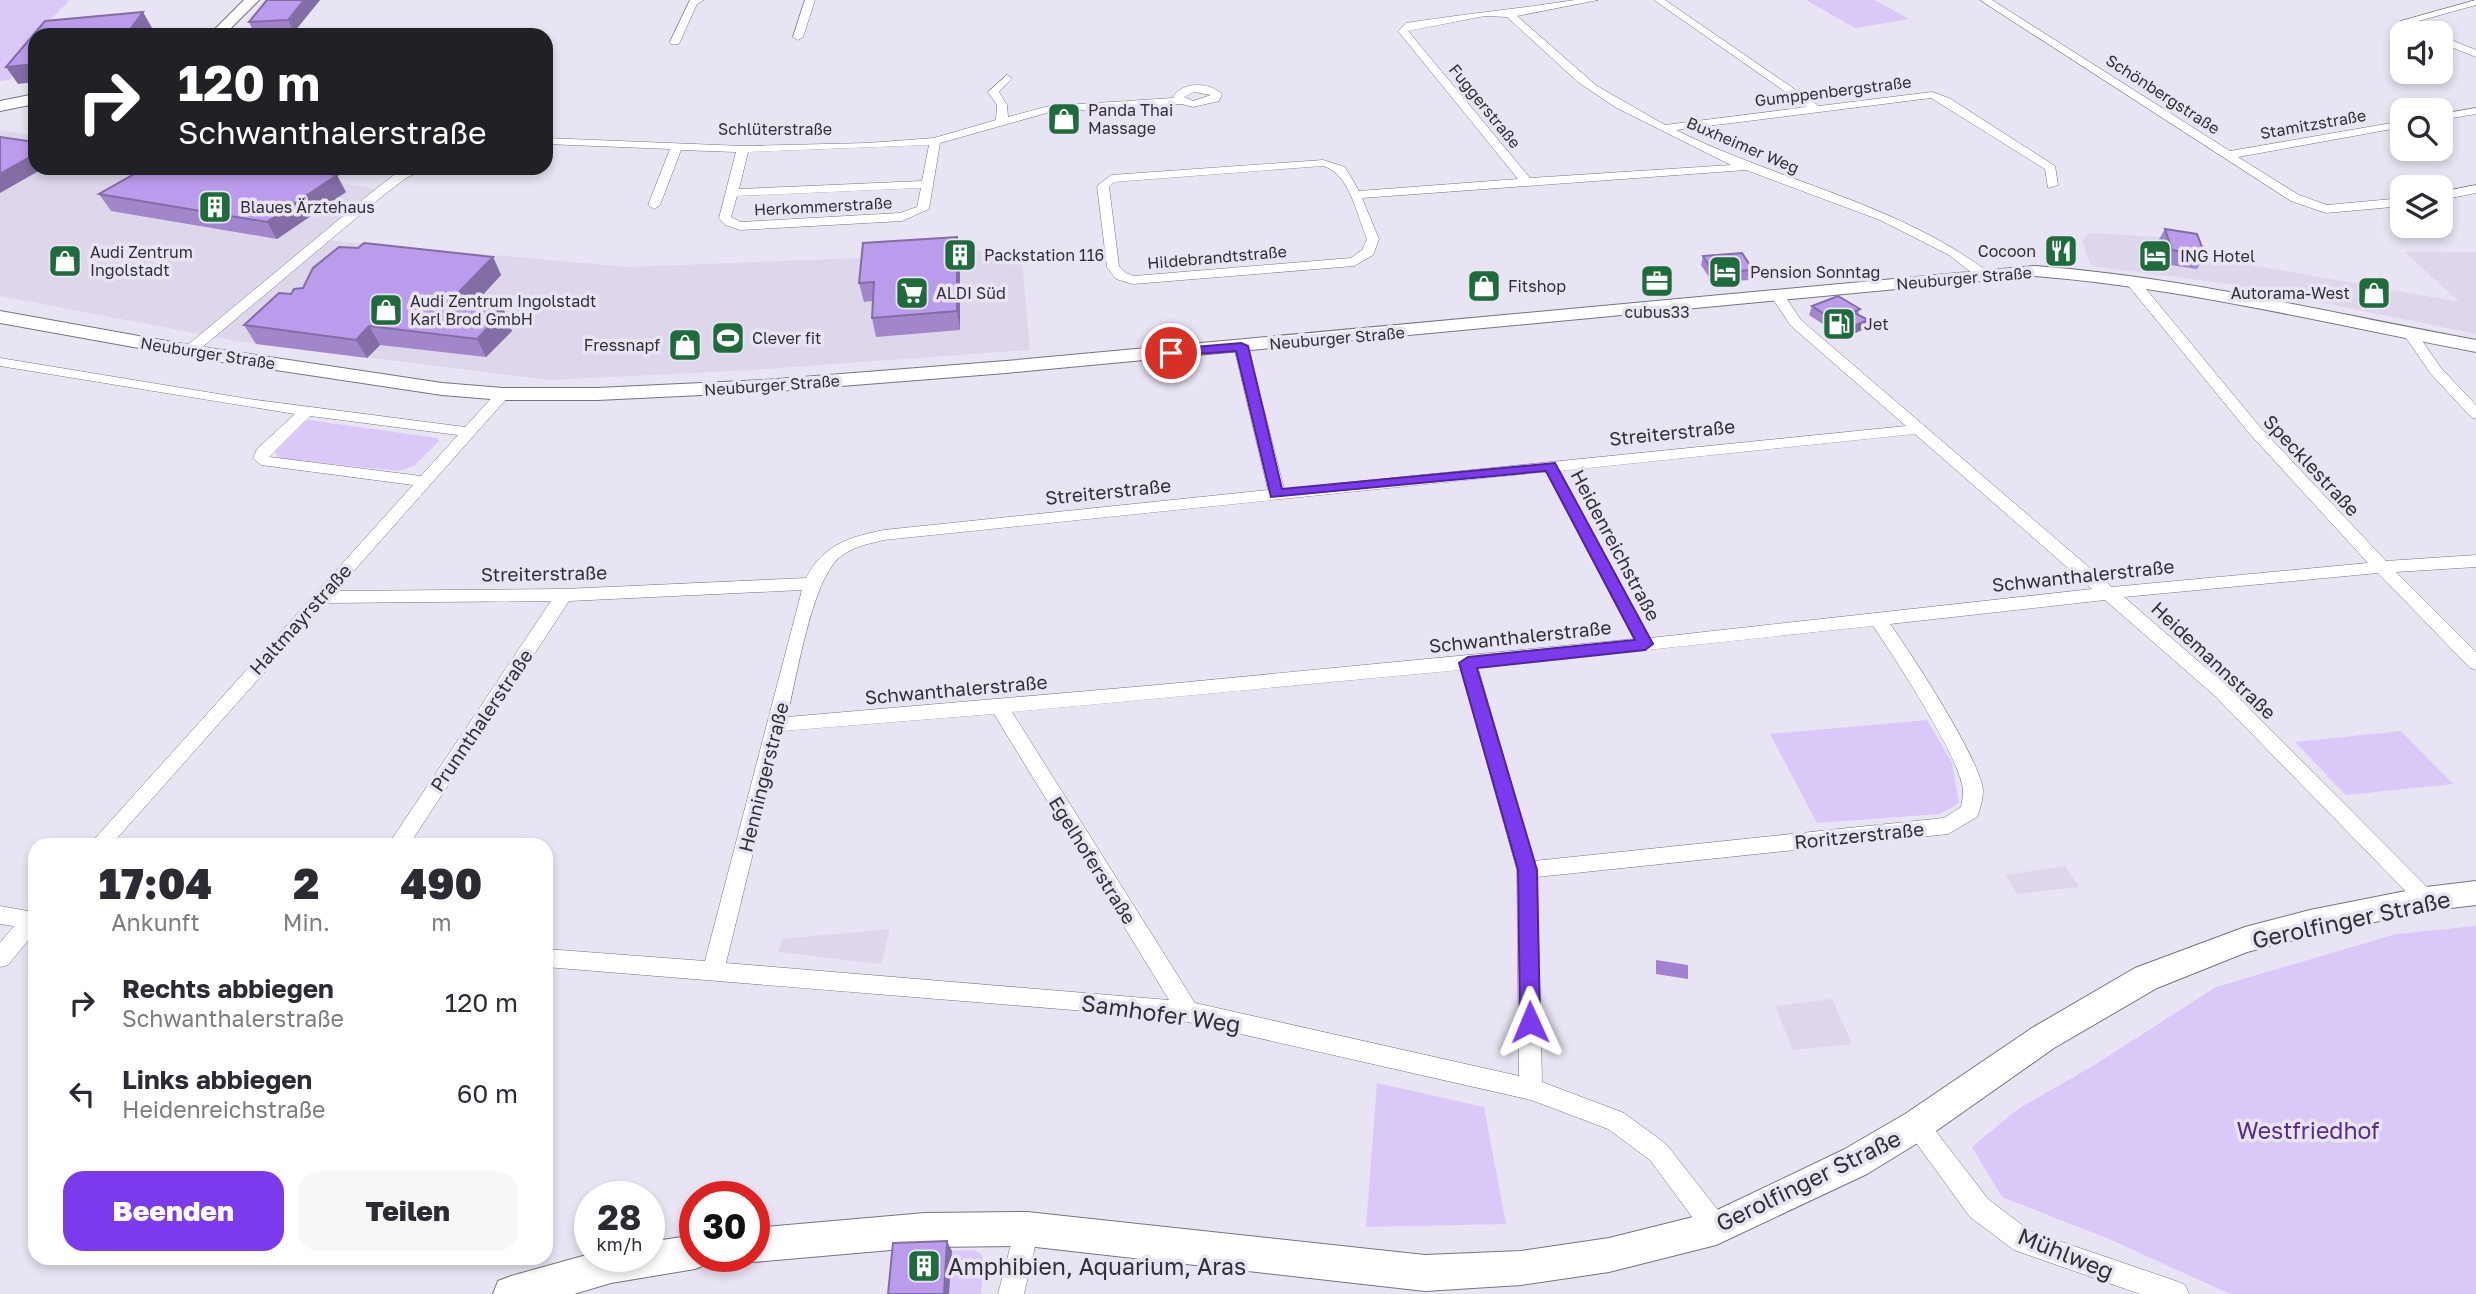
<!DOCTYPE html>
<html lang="de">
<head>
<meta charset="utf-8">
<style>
  :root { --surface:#fff; --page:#f7f7f7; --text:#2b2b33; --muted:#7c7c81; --accent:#7c3aed }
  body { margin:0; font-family:"Golos Text",sans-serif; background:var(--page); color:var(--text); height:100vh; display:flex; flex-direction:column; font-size:26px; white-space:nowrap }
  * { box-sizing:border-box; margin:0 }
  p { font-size:23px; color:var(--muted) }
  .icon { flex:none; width:38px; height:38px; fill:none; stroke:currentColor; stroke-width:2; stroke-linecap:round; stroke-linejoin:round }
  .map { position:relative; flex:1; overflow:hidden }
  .sheet { position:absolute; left:28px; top:838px; width:525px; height:427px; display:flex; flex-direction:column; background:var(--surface); border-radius:21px; box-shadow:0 4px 10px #0003 }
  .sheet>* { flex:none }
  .banner { position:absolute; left:28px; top:28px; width:525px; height:147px; border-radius:21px; box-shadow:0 4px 10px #0003; background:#202124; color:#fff; overflow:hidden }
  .fabs { position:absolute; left:2390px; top:21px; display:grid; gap:14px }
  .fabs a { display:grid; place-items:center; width:63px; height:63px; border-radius:14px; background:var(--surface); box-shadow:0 4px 10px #0003; font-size:35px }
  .speed { position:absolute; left:574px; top:1181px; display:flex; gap:14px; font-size:35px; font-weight:700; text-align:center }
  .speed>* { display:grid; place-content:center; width:91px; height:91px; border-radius:50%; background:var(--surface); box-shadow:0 4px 10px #0003; line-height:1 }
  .speed small { font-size:18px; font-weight:400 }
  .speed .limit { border:10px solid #d22; background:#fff; color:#111 }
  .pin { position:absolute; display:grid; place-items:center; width:60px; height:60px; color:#fff; margin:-30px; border:4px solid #fff; border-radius:50%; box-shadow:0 2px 7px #0007 }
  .me { position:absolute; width:77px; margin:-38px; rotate:359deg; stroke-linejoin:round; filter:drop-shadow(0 0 5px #0008) }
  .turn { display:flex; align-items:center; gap:24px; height:147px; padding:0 35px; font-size:32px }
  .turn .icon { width:91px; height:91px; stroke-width:2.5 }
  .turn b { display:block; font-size:49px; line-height:60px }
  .eta { display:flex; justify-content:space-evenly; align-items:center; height:119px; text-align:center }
  .eta b { font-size:42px; font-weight:800; line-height:49px }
  .button { display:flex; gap:14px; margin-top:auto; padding:14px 35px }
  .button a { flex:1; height:80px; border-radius:21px; background:var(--accent); color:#fff; font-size:28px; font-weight:800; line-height:80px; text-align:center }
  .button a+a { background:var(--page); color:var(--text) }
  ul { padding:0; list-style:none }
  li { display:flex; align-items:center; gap:21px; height:91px; padding:0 35px }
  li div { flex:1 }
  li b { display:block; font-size:26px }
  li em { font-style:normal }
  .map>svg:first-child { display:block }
</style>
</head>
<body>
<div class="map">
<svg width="2476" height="1294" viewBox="0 0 2476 1294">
  <rect width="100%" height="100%" fill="#e9e4f3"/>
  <g fill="#ded6eb">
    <path d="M0 130 35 135V168H253L376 189 315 239 627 267 861 258 1021 248 1030 350 753 370 548 380 237 341 0 296Z"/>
    <path d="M2090 233 2197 239 2218 259 2459 302 2405 252H2476V334L2238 285 2091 266 2082 241Z"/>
    <path d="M2065 866 2079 887 2017 894 2006 875Z"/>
    <path d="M890 929 881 964 778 952 782 939Z"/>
    <path d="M1832 999 1852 1044 1793 1050 1775 1006Z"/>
  </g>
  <g fill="#dac8f9">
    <path d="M0 0H70L35 35V44L10 80 0 81Z"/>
    <path d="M1806 0H1874L1909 19 1855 28Z"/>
    <path d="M309 420 437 438 439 441 414 466 398 471 279 458 273 449 298 424Z"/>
    <path d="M1927 720 1952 763 1959 803 1940 814 1817 823 1770 734Z"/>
    <path d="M2401 731 2453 784 2346 795 2295 742Z"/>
    <path d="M2476 926V1294H2230L2109 1239 2002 1197 1972 1147 2018 1109 2096 1064 2216 987 2396 934Z"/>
    <path d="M1377 1083 1484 1107 1506 1224 1366 1227Z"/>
    <path d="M973 1250 980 1253 984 1261 981 1294H894L898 1253Z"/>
  </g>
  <path fill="#a181d0" d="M1656 960 1688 965V979L1656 974Z"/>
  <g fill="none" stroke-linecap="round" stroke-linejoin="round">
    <defs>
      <g id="street">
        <path d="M690 0H704L697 4 679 44H671L670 42Z"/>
        <path d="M805 0H815L803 37 798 40 793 37Z"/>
        <path d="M1575 0H1598L1517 16 1597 86 1665 125 1807 107 1654 0H1665L1819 106 1932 92 1949 98 2055 166 2058 185 2048 188 2045 169 1931 98 1676 130C1778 181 1894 202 1987 271V277H1977L1949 255 1880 220 1746 170 1362 198 1379 239 1373 255 1354 266 1133 284 1116 279 1107 267 1097 186 1111 175 1323 160 1345 167 1359 191 1518 179 1398 31 1406 23C1463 14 1519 9 1575 0ZM1485 16 1507 17 1578 82 1615 107 1731 165 1530 178 1408 31ZM1323 166C1350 173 1357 216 1367 239L1362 250 1351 258 1134 276 1126 273 1119 266 1109 187 1114 182Z"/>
        <path d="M1980 0H1992L2230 151 2403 121V127L2238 157 2299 195 2327 205 2403 198V206L2326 213 2291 201Z"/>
        <path d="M2476 0V5L2415 22 2433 33H2421L2401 21Z"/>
        <path d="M2441 36 2476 50V57L2441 43Z"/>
        <path d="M1007 75 1012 78 999 92 1007 105 1008 117 1049 106 1173 98C1181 81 1209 82 1222 94L1219 101 1193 107 1182 104 1050 112 940 143 929 209 902 221 740 230 725 225 719 218 736 152 681 150 660 205 654 209 648 205 670 149 546 144V138L743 146 868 143 934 138 996 120 997 105 988 92ZM1194 92 1211 95 1193 101 1184 97ZM929 145 922 181 739 189 748 152ZM921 188 917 207 900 213 741 222 731 217 737 196Z"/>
        <path d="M546 89 550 90 551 95 546 98Z"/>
        <path d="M2476 108V114L2441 120V114Z"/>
        <path d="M410 168H427L406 178 385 194 194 354H184V348L377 188 398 172Z"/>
        <path d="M2476 185V193L2441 200V192Z"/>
        <path d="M2132 277 2137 278 2260 427 2386 561 2476 555V567L2396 572 2476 652V670L2470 668 2378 573 2124 597 2227 686 2433 893 2436 899 2433 905 2426 908 2419 905 2215 696 2105 600 1890 624C1911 653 1980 759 1983 790 1983 798 1980 810 1977 817L1948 834 1537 877 1542 1082 1624 1113 1666 1144 1725 1219 1728 1228 1725 1237 1716 1240 1707 1237 1650 1160 1608 1129 1531 1100 1188 1022 1085 1011 546 967V949L705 961 802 590 569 601 409 845H388L551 601 326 603 111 845H89L413 485 261 465 253 458 257 449 295 414 0 366V358L249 399 465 427 498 391H508L510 394 508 397 336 591 564 589 806 578C823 545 849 537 884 530L1268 490 1234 347 1241 343 1248 347 1284 489 1906 426 1791 326 1770 295 1777 291 1782 292 1801 320 2112 587 2368 563 2249 433 2127 284 2125 281ZM310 416 458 435 421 476 269 457ZM1915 434 2092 589 1650 638 1560 471ZM1546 472 1634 639 1157 685 787 717C796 680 812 580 839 558 851 547 868 544 884 540ZM1873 626C1893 655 1962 760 1963 791 1963 796 1962 802 1961 807L1944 818 1534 861 1478 668ZM1461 670 1517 870 1519 1076 1195 1003 1012 712ZM994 714 1169 1000 726 963 783 731Z"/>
        <path d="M2409 328 2414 329 2441 368 2476 405V419L2471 417 2431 374 2402 332Z"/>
        <path d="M0 906 28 911 35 908V932L8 965 0 967V943L14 926 0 924Z"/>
        <path d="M1917 1114 1925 1117 1988 1199 2030 1231 2176 1281 2185 1285 2189 1294H2140L2014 1250 1970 1217 1909 1133 1905 1125 1909 1117Z"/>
        <path d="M1027 1217 1036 1220 1039 1229 1024 1294H998L1015 1229 1018 1220Z"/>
      </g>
      <g id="secondary">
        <path d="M244 0H259L224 35H209Z"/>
        <path d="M35 94V104L0 111V101Z"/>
        <path d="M2035 266C2184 277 2329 313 2476 340V352C2329 324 2185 288 2035 276L1006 373 765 392 597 400H503L442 395 189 357 0 323V311L189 345 442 383 503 388H597L765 380 1006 361Z"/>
        <path d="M2476 881V905L2426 911 2310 936 2247 952 2157 988 2054 1048 1929 1136 1867 1174 1716 1245 1609 1272 1521 1285 1425 1291 1027 1246 925 1247 754 1262 741 1256H754V1228L925 1213 1027 1212 1425 1255 1521 1251 1609 1238 1713 1212 1843 1150 1905 1114 2032 1028 2135 968 2245 927 2310 910 2426 887Z"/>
        <path d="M695 1235V1256H710L707 1264 695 1269 611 1283 574 1294H493L498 1281 511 1276 590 1254 649 1256V1242Z"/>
      </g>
    </defs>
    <use href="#street" stroke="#77737f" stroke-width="1"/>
    <use href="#secondary" stroke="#77737f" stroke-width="2"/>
    <use href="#street" fill="#fff" fill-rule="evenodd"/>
    <use href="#secondary" fill="#fff" fill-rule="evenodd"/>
  </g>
  <g fill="#a186cb">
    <path d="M267 0H320L294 32 255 35 249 22Z"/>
    <path d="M346 192 277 239 111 211 99 194Z"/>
    <path d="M2165 229 2205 255 2197 269 2164 264 2157 243Z"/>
    <path d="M358 248 493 257 501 275 478 300 500 302 508 321 507 322 512 331 486 357 380 345 367 358 256 344 244 325 291 294 303 288Z"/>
    <path d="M960 255V330L876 337 872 318 873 301 864 302 859 283Z"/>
    <path d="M1703 256 1753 270 1750 280 1712 282 1701 265Z"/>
    <path d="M1812 306 1860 309 1858 314 1864 329 1844 338 1809 315Z"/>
  </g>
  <g fill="#836da5">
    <path d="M304 0H320L294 32 288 20Z"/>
    <path d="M143 12 152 28 147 35H126Z"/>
    <path d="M35 64V82L18 84 6 67Z"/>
    <path d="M35 154V168H44L0 193V174Z"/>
    <path d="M337 175 346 192 277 239 267 222Z"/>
    <path d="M957 237 960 255V330L957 311Z"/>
    <path d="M493 257 501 275 463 316 454 297Z"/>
    <path d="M500 302 508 321 507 322 512 331 486 357 477 339 491 311Z"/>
    <path d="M1868 320 1864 329 1844 338 1847 329Z"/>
    <path d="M369 326 380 345 367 358 356 340Z"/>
    <path d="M947 1241 952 1251 949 1294H944Z"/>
  </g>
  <g fill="#bb9cec" stroke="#836da5" stroke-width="2">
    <path d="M267 0H304L288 20 249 22Z"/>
    <path d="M143 12 126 35H35V64L6 67 45 21Z"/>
    <path d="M0 137 35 142V154L0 174Z"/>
    <path d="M145 168H290L337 175 267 222 99 194Z"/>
    <path d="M2165 229 2197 234 2205 255 2172 250Z"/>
    <path d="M957 237V311L872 318 874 282 859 283 863 243Z"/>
    <path d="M364 243 493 257 454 297 500 302 491 311 503 312 477 339 369 326 356 340 244 325 279 293 291 294 294 289 303 288 313 268 339 247 358 248Z"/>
    <path d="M1742 253 1753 270 1714 273 1703 256Z"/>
    <path d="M1838 296 1860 309 1853 312 1868 320 1847 329 1812 306Z"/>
    <path d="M947 1241 944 1294H888L893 1243Z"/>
  </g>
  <path fill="#7c3aed" stroke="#51269a" stroke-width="2" d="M1241 343 1248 346 1282 489 1555 463 1653 644 1645 650 1477 668 1537 870 1540 1022 1537 1029 1530 1032 1523 1029 1520 1022 1518 870 1459 663 1468 657 1635 640 1546 471 1271 497 1236 351 1171 356 1165 353 1171 349Z"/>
  <defs>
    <symbol id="shop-square" viewBox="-11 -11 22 22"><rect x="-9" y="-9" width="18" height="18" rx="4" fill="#1e6c3b" stroke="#e9e4f3"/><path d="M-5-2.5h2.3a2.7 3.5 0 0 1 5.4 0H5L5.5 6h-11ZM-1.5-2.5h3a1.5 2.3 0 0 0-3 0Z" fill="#fff"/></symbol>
    <symbol id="building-square" viewBox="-11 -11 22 22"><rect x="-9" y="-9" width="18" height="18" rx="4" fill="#1e6c3b" stroke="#e9e4f3"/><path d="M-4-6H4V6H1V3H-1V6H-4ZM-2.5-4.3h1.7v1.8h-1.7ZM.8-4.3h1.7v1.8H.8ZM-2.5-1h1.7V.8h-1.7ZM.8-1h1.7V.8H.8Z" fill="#fff"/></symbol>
    <symbol id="restaurant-square" viewBox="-11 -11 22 22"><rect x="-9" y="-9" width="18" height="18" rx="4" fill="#1e6c3b" stroke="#e9e4f3"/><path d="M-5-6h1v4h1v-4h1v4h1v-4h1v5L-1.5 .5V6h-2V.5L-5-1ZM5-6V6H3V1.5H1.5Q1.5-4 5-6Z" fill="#fff"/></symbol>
    <symbol id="hotel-square" viewBox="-11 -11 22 22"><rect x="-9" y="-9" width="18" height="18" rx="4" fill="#1e6c3b" stroke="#e9e4f3"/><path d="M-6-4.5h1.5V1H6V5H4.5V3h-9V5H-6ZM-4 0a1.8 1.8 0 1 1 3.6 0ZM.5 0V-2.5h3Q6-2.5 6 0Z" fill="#fff"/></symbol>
    <symbol id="office-square" viewBox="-11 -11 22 22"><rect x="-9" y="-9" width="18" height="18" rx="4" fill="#1e6c3b" stroke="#e9e4f3"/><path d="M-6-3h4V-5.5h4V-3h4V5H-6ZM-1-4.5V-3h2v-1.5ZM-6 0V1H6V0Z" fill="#fff"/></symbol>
    <symbol id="supermarket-square" viewBox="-11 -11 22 22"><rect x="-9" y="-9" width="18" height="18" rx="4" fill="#1e6c3b" stroke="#e9e4f3"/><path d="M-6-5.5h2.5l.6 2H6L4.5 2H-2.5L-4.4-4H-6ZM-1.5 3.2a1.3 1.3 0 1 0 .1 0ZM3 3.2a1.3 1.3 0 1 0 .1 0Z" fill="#fff"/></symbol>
    <symbol id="fuel-square" viewBox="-11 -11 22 22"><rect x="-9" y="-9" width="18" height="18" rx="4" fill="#1e6c3b" stroke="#e9e4f3"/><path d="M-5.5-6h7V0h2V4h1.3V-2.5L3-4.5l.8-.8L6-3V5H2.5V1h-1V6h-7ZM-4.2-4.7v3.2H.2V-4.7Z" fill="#fff"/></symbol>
    <symbol id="stadium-square" viewBox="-11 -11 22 22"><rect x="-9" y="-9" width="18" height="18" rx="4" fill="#1e6c3b" stroke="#e9e4f3"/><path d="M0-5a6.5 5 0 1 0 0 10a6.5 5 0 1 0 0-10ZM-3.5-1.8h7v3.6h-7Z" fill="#fff"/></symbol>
  </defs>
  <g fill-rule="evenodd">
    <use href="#shop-square" x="1045" y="100" width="38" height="38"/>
    <use href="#building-square" x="196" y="188" width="38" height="38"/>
    <use href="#restaurant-square" x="2042" y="232" width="38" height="38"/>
    <use href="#building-square" x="941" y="236" width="38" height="38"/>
    <use href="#hotel-square" x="2136" y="237" width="38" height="38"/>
    <use href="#shop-square" x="46" y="242" width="38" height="38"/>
    <use href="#hotel-square" x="1706" y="253" width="38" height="38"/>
    <use href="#office-square" x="1638" y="262" width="38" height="38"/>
    <use href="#shop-square" x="1465" y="267" width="38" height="38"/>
    <use href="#supermarket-square" x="893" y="274" width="38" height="38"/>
    <use href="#shop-square" x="2355" y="274" width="38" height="38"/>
    <use href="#shop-square" x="367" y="291" width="38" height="38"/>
    <use href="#fuel-square" x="1820" y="305" width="38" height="38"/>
    <use href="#stadium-square" x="709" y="319" width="38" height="38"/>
    <use href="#shop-square" x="666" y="326" width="38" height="38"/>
    <use href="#building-square" x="905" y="1247" width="38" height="38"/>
  </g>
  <g text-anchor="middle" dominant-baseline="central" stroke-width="7" stroke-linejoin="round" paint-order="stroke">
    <g font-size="16" fill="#323036" stroke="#e9e4f3">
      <text transform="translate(1833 91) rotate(-7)">Gumppenbergstraße</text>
      <text transform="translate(2163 94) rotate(33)">Schönbergstraße</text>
      <text transform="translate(1485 106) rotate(51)">Fuggerstraße</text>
      <text transform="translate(2313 124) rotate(-10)">Stamitzstraße</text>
      <text x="775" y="129">Schlüterstraße</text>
      <text transform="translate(1743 145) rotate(23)">Buxheimer Weg</text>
      <text transform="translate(823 206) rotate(-3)">Herkommerstraße</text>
      <text transform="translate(1217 257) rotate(-5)">Hildebrandtstraße</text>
      <text transform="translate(1964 278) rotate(-5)">Neuburger Straße</text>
      <text transform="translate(1337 338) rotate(-5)">Neuburger Straße</text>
      <text transform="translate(208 353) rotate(9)">Neuburger Straße</text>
      <text transform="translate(772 385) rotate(-4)">Neuburger Straße</text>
    </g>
    <g font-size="16" fill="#323036" stroke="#e9e4f3" text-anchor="start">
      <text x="1088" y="110">Panda Thai<tspan x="1088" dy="18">Massage</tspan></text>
      <text x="240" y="207">Blaues Ärztehaus</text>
      <text x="2036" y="251" text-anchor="end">Cocoon</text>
      <text x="90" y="252">Audi Zentrum<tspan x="90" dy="18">Ingolstadt</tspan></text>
      <text x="984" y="255">Packstation 116</text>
      <text x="2180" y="256">ING Hotel</text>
      <text x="1750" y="272">Pension Sonntag</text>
      <text x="1508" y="286">Fitshop</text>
      <text x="936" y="293">ALDI Süd</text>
      <text x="2350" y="293" text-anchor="end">Autorama-West</text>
      <text x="410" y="301">Audi Zentrum Ingolstadt<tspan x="410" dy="18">Karl Brod GmbH</tspan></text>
      <text x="1657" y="312" text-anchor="middle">cubus33</text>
      <text x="1864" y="324">Jet</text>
      <text x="752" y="338">Clever fit</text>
      <text x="660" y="345" text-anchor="end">Fressnapf</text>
    </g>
    <g font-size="19" fill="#323036" stroke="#e9e4f3">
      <text transform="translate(1672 432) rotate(-6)">Streiterstraße</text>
      <text transform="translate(2312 465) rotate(47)">Specklestraße</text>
      <text transform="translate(1108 491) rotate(-6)">Streiterstraße</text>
      <text transform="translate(1616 545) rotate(62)">Heidenreichstraße</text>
      <text transform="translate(544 573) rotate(-1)">Streiterstraße</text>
      <text transform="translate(2083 575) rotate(-6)">Schwanthalerstraße</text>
      <text transform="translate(300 619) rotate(-48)">Haltmayrstraße</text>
      <text transform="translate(1520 636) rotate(-6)">Schwanthalerstraße</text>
      <text transform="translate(2214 660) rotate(43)">Heidemannstraße</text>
      <text transform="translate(956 689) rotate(-5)">Schwanthalerstraße</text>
      <text transform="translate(481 720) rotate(-56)">Prunnthalerstraße</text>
      <text transform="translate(763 777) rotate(-76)">Henningerstraße</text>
      <text transform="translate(1859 835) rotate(-6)">Roritzerstraße</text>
      <text transform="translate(1093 860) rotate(58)">Egelhoferstraße</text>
    </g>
    <g font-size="23" fill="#323036" stroke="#e9e4f3">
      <text transform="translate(2351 919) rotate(-12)">Gerolfinger Straße</text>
      <text transform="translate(1161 1013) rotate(8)">Samhofer Weg</text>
      <text transform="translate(1808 1180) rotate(-26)">Gerolfinger Straße</text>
      <text transform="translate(2066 1253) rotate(22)">Mühlweg</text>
    </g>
    <g font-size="23" fill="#582c89" stroke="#e9e4f3">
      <text x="2308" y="1130">Westfriedhof</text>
    </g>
    <g font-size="23" fill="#323036" stroke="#e9e4f3" text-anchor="start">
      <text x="948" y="1266">Amphibien, Aquarium, Aras</text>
    </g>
  </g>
</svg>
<div class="fabs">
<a><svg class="icon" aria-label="sound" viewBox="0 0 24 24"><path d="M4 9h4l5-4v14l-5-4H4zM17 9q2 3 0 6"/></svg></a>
<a><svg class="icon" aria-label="search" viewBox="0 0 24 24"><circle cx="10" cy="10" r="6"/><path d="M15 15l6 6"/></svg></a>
<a><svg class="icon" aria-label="layers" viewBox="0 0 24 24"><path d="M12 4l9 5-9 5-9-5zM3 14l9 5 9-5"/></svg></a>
</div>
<div class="speed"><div>28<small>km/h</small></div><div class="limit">30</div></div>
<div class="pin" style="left:1171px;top:353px;background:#d93025"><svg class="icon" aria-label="arrive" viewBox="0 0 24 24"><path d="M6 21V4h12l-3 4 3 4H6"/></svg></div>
<svg class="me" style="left:1530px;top:1022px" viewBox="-20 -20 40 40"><path d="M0-17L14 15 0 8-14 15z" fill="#7c3aed" stroke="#fff" stroke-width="4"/></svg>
<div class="banner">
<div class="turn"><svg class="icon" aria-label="right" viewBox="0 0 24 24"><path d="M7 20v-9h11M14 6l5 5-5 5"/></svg><div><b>120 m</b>Schwanthalerstraße</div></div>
</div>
<section class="sheet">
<div class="eta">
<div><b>17:04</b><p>Ankunft</p></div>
<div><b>2</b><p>Min.</p></div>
<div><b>490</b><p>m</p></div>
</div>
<ul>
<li><svg class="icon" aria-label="right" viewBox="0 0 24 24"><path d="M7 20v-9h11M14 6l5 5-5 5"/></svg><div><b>Rechts abbiegen</b><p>Schwanthalerstraße</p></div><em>120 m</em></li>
<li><svg class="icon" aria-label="left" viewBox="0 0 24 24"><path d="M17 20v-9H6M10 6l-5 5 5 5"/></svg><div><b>Links abbiegen</b><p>Heidenreichstraße</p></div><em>60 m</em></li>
</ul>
<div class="button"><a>Beenden</a><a>Teilen</a></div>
</section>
</div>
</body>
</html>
